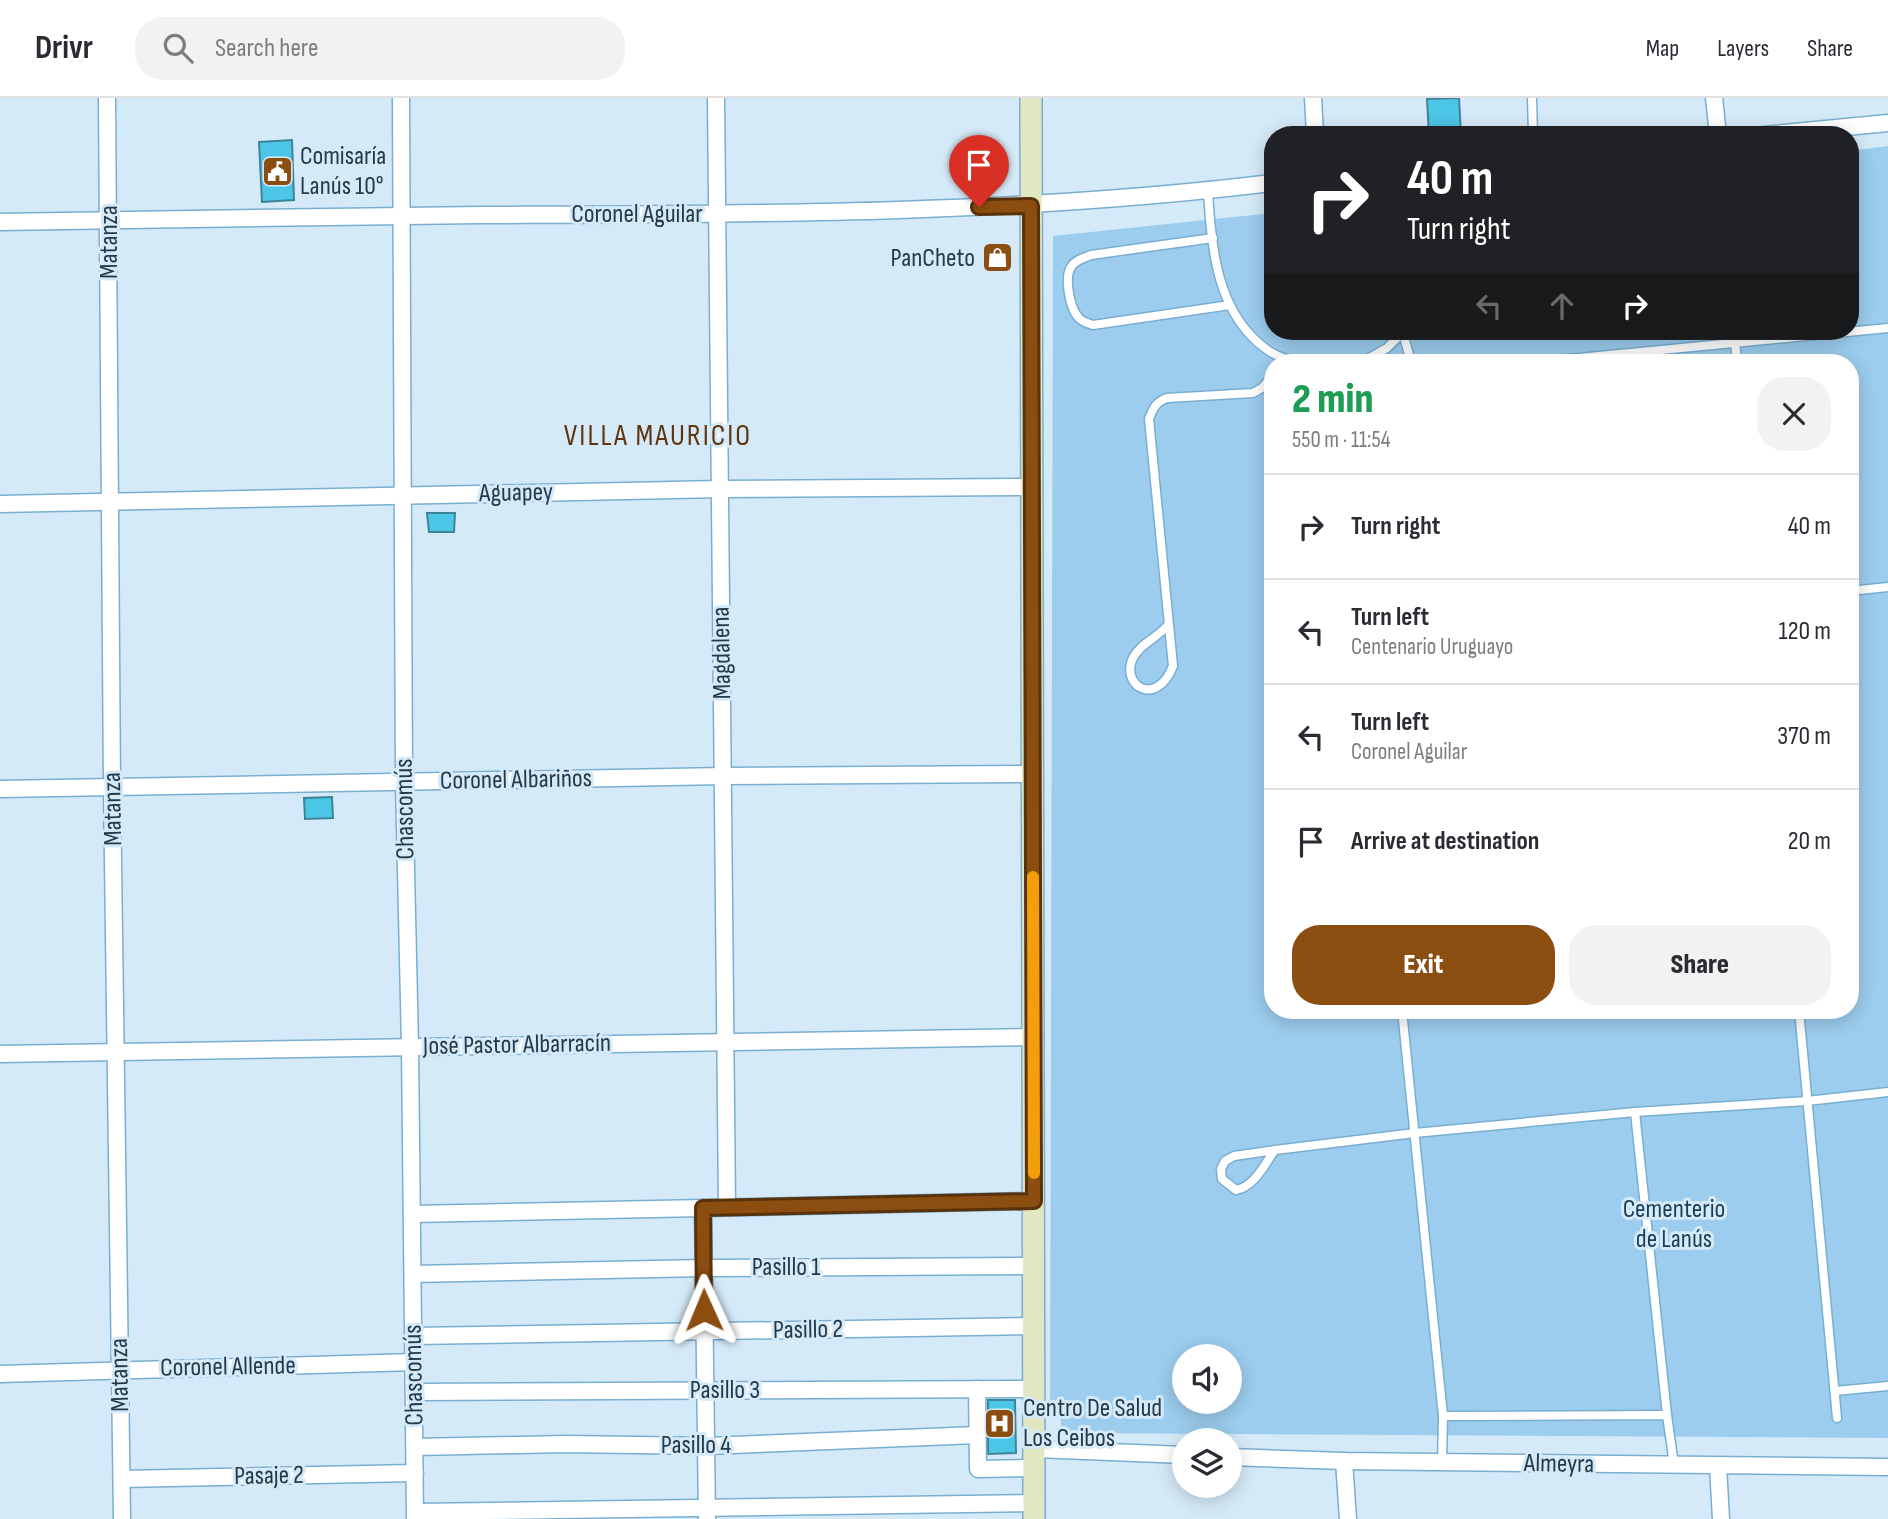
<!DOCTYPE html>
<html lang="en">
<head>
<meta charset="utf-8">
<style>
  :root { --surface:#fff; --page:#f2f2f3; --text:#2b2b33; --muted:#7c7c81; --line:#e1e1e2; --accent:#8b4d10 }
  body { margin:0; font-family:"Sofia Sans Condensed",sans-serif; background:var(--page); color:var(--text); height:100vh; display:flex; flex-direction:column; font-size:26px; white-space:nowrap }
  * { box-sizing:border-box; margin:0 }
  p { font-size:23px; color:var(--muted) }
  .icon { flex:none; width:38px; height:38px; fill:none; stroke:currentColor; stroke-width:2; stroke-linecap:round; stroke-linejoin:round }
  .map { position:relative; flex:1; overflow:hidden }
  .details { position:absolute; left:1264px; top:256px; width:595px; height:665px; display:flex; flex-direction:column; background:var(--surface); border-radius:28px; box-shadow:0 4px 18px #0003 }
  .details>* { flex:none }
  .top-card { position:absolute; left:1264px; top:28px; width:595px; height:214px; border-radius:28px; box-shadow:0 4px 18px #0003; background:#202124; color:#fff; overflow:hidden }
  .fabs { position:absolute; left:1172px; top:1246px; display:grid; gap:14px }
  .fabs a { display:grid; place-items:center; width:70px; height:70px; border-radius:50%; background:var(--surface); box-shadow:0 4px 18px #0003; font-size:35px }
  .pin { position:absolute; display:grid; place-items:center; width:60px; height:60px; color:#fff; margin:-72px -30px; border-radius:50% 50% 50% 0; rotate:-45deg; box-shadow:0 0 7px #0007 }
  .pin .icon { rotate:45deg }
  .me { position:absolute; width:77px; margin:-38px; rotate:359deg; stroke-linejoin:round; filter:drop-shadow(0 0 5px #0008) }
  .turn { display:flex; align-items:center; gap:24px; height:147px; padding:0 28px; font-size:32px }
  .turn .icon { width:91px; height:91px; stroke-width:2.5 }
  .turn b { display:block; font-size:49px; line-height:60px }
  .lanes { display:flex; align-items:center; height:66px; padding:0 28px; background:#0003; justify-content:center; gap:35px; direction:ltr }
  .lanes .off { opacity:.35 }
  .round { display:grid; place-items:center; flex:none; width:74px; height:74px; border-radius:28px; background:var(--page) }
  .summary { display:flex; align-items:center; justify-content:space-between; height:119px; padding:0 28px }
  h1 { font-size:42px; font-weight:800; line-height:52px; color:#1e9e55 }
  .primary-button { display:flex; gap:14px; margin-top:auto; padding:14px 28px }
  .primary-button a { flex:1; height:80px; border-radius:28px; background:var(--accent); color:#fff; font-size:28px; font-weight:800; line-height:80px; text-align:center }
  .primary-button a+a { background:var(--page); color:var(--text) }
  ul { padding:0; list-style:none }
  li { display:flex; align-items:center; gap:21px; height:105px; padding:0 28px; border-top:2px solid var(--line) }
  li div { flex:1 }
  li b { display:block; font-size:26px }
  li em { font-style:normal }
  header { display:flex; align-items:center; gap:42px; box-sizing:border-box; height:98px; padding:0 35px; background:var(--surface); border-bottom:2px solid var(--line) }
  header strong { font-size:33px }
  nav { display:flex; gap:38px; margin-inline-start:auto; font-size:24px }
  .search { width:490px; height:63px; background:var(--page); display:flex; align-items:center; gap:18px; box-sizing:border-box; padding:0 24px; border-radius:28px; color:var(--muted); font-size:26px }
  .map>svg:first-child { display:block }
</style>
</head>
<body>
<header>
<strong>Drivr</strong>
<div class="search"><svg class="icon" aria-label="search" viewBox="0 0 24 24"><circle cx="10" cy="10" r="6"/><path d="M15 15l6 6"/></svg>Search here</div>
<nav><a>Map</a><a>Layers</a><a>Share</a></nav>
</header>
<div class="map">
<svg width="1888" height="1421" viewBox="0 0 1888 1421">
  <rect width="100%" height="100%" fill="#d5eaf9"/>
  <path fill="#9ccdee" fill-rule="evenodd" d="M1888 48V1340L1061 1335V1320L1050 1317 1053 138 1272 115V233H1850V53ZM1272 264H1850V912H1272ZM1185 1258H1230V1304H1185Z"/>
  <g fill="#4cc6e6" stroke="#3e8498" stroke-width="2">
    <path d="M1459 0 1461 37H1429L1427 1Z"/>
    <path d="M292 42 294 102 262 104 259 44Z"/>
    <path d="M427 415H455L454 434H429Z"/>
    <path d="M332 699 333 720 305 721 304 700Z"/>
    <path d="M988 1302H1015L1016 1355 988 1356Z"/>
  </g>
  <g fill="none" stroke-linecap="round" stroke-linejoin="round">
    <defs>
      <g id="service">
        <path d="M1532 0 1533 37"/>
        <path d="M1208 93C1211 150 1217 218 1269 253 1276 258 1286 261 1294 264"/>
        <path d="M1213 140 1091 157C1084 160 1075 162 1071 169 1064 180 1070 210 1078 219 1082 224 1087 225 1093 227L1230 207"/>
        <path d="M1403 235 1411 264"/>
        <path d="M1735 244 1737 264"/>
        <path d="M1362 264 1387 250 1404 233"/>
        <path d="M1537 264 1888 230"/>
        <path d="M1850 493 1888 489"/>
        <path d="M1167 528C1157 540 1138 547 1132 562 1122 589 1157 609 1173 568L1149 321C1153 310 1156 304 1167 300L1253 295 1262 290 1272 279"/>
        <path d="M1402 912 1443 1318 1442 1364"/>
        <path d="M1799 912 1837 1320"/>
        <path d="M1635 1014 1667 1317"/>
        <path d="M1275 1052C1264 1067 1255 1088 1236 1092L1222 1081 1221 1071 1225 1063 1234 1058 1275 1052 1415 1035 1635 1014 1807 1003 1888 994"/>
        <path d="M1835 1293 1888 1288"/>
        <path d="M1443 1318 1667 1317 1674 1367"/>
      </g>
      <g id="minor">
        <path d="M107 0 112 690 122 1421"/>
        <path d="M401 0 404 684 410 948 415 1421"/>
        <path d="M716 0 727 1109"/>
        <path d="M1313 0 1315 37"/>
        <path d="M1714 0 1718 37"/>
        <path d="M1764 37 1888 25"/>
        <path d="M0 124C160 122 320 118 480 117 744 116 1009 117 1272 85"/>
        <path d="M0 406 720 391 1031 389"/>
        <path d="M0 691 724 678 1033 676"/>
        <path d="M0 956 1033 939"/>
        <path d="M703 1110 707 1421"/>
        <path d="M412 1116 1034 1103"/>
        <path d="M413 1176 704 1170 1034 1168"/>
        <path d="M413 1238 1035 1228"/>
        <path d="M0 1276 414 1264"/>
        <path d="M977 1291 978 1371 1034 1370"/>
        <path d="M414 1294 1035 1291"/>
        <path d="M415 1349 565 1346 707 1348 977 1337"/>
        <path d="M1035 1351 1185 1357"/>
        <path d="M1230 1359 1344 1363 1888 1369"/>
        <path d="M1344 1363 1348 1421"/>
        <path d="M1718 1368 1721 1421"/>
        <path d="M122 1381 415 1375"/>
        <path d="M416 1414 1034 1405"/>
      </g>
      <path id="secondary" d="M1031 0 1034 1421"/>
    </defs>
    <use href="#service" stroke="#79aed2" stroke-width="11"/>
    <use href="#minor" stroke="#79aed2" stroke-width="19"/>
    <use href="#secondary" stroke="#79aed2" stroke-width="24"/>
    <use href="#service" stroke="#fff" stroke-width="8"/>
    <use href="#minor" stroke="#fff" stroke-width="16"/>
    <use href="#secondary" stroke="#e1e7c1" stroke-width="21"/>
  </g>
  <g fill="none" stroke-linecap="round" stroke-linejoin="round">
    <defs>
      <path id="route" d="M704 1212 703 1110 1034 1103 1031 108 979 109"/>
    </defs>
    <use href="#route" stroke="#5a320a" stroke-width="18"/>
    <use href="#route" stroke="#8b4d10" stroke-width="12"/>
    <path stroke="#f59e0b" stroke-width="12" d="M1033 779 1034 1075"/>
  </g>
  <defs>
    <symbol id="civic-square" viewBox="-11 -11 22 22"><rect x="-9" y="-9" width="18" height="18" rx="4" fill="#8b4d10" stroke="#d5eaf9"/><path d="M-.6-6.5H3V-4.5H.6V-3L4-1V1h2V6H-6V1h2V-1L-.6-3ZM-1.2 2.5V6h2.4V2.5Z" fill="#fff"/></symbol>
    <symbol id="shop-square" viewBox="-11 -11 22 22"><rect x="-9" y="-9" width="18" height="18" rx="4" fill="#8b4d10" stroke="#d5eaf9"/><path d="M-5-2.5h2.3a2.7 3.5 0 0 1 5.4 0H5L5.5 6h-11ZM-1.5-2.5h3a1.5 2.3 0 0 0-3 0Z" fill="#fff"/></symbol>
    <symbol id="hospital-square" viewBox="-11 -11 22 22"><rect x="-9" y="-9" width="18" height="18" rx="4" fill="#8b4d10" stroke="#d5eaf9"/><path d="M-5-5h3v3.5h4V-5h3V5h-3V1.5h-4V5h-3Z" fill="#fff"/></symbol>
  </defs>
  <g fill-rule="evenodd">
    <use href="#civic-square" x="260" y="56" width="35" height="35"/>
    <use href="#shop-square" x="980" y="142" width="35" height="35"/>
    <use href="#hospital-square" x="982" y="1308" width="35" height="35"/>
  </g>
  <g text-anchor="middle" dominant-baseline="central" stroke-width="6" stroke-linejoin="round" paint-order="stroke">
    <g font-size="26" fill="#243a49" stroke="#d5eaf9" text-anchor="start">
      <text x="300" y="58">Comisaría<tspan x="300" dy="30">Lanús 10°</tspan></text>
      <text x="975" y="160" text-anchor="end">PanCheto</text>
      <text x="1023" y="1310">Centro De Salud<tspan x="1023" dy="30">Los Ceibos</tspan></text>
    </g>
    <g font-size="26" fill="#243a49" stroke="#d5eaf9">
      <text x="637" y="116">Coronel Aguilar</text>
      <text transform="translate(109 144) rotate(-90)">Matanza</text>
      <text transform="translate(516 395) rotate(-1)">Aguapey</text>
      <text transform="translate(722 555) rotate(-91)">Magdalena</text>
      <text transform="translate(516 682) rotate(-1)">Coronel Albariños</text>
      <text transform="translate(113 711) rotate(-91)">Matanza</text>
      <text transform="translate(405 711) rotate(-91)">Chascomús</text>
      <text transform="translate(517 947) rotate(-1)">José Pastor Albarracín</text>
      <text x="786" y="1169">Pasillo 1</text>
      <text transform="translate(808 1232) rotate(-1)">Pasillo 2</text>
      <text transform="translate(228 1269) rotate(-1)">Coronel Allende</text>
      <text transform="translate(120 1277) rotate(-91)">Matanza</text>
      <text transform="translate(414 1277) rotate(-91)">Chascomús</text>
      <text x="725" y="1292">Pasillo 3</text>
      <text x="696" y="1347">Pasillo 4</text>
      <text transform="translate(1559 1366) rotate(1)">Almeyra</text>
      <text transform="translate(269 1378) rotate(-1)">Pasaje 2</text>
    </g>
    <g font-size="26" fill="#193e55" stroke="#d5eaf9">
      <text x="1674" y="1111">Cementerio<tspan x="1674" dy="30">de Lanús</tspan></text>
    </g>
    <g font-size="30" letter-spacing="2" fill="#60350d" stroke="#d5eaf9">
      <text x="658" y="338">VILLA MAURICIO</text>
    </g>
  </g>
</svg>
<div class="fabs">
<a><svg class="icon" aria-label="sound" viewBox="0 0 24 24"><path d="M4 9h4l5-4v14l-5-4H4zM17 9q2 3 0 6"/></svg></a>
<a><svg class="icon" aria-label="layers" viewBox="0 0 24 24"><path d="M12 4l9 5-9 5-9-5zM3 14l9 5 9-5"/></svg></a>
</div>
<div class="pin" style="left:979px;top:109px;background:#d93025"><svg class="icon" aria-label="arrive" viewBox="0 0 24 24"><path d="M6 21V4h12l-3 4 3 4H6"/></svg></div>
<svg class="me" style="left:704px;top:1212px" viewBox="-20 -20 40 40"><path d="M0-17L14 15 0 8-14 15z" fill="#8b4d10" stroke="#fff" stroke-width="4"/></svg>
<div class="top-card">
<div class="turn"><svg class="icon" aria-label="right" viewBox="0 0 24 24"><path d="M7 20v-9h11M14 6l5 5-5 5"/></svg><div><b>40 m</b>Turn right</div></div>
<div class="lanes"><svg class="icon off" aria-label="left" viewBox="0 0 24 24"><path d="M17 20v-9H6M10 6l-5 5 5 5"/></svg><svg class="icon off" aria-label="ahead" viewBox="0 0 24 24"><path d="M12 20V5M6 11l6-6 6 6"/></svg><svg class="icon" aria-label="right" viewBox="0 0 24 24"><path d="M7 20v-9h11M14 6l5 5-5 5"/></svg></div>
</div>
<section class="details">
<div class="summary"><div><h1>2 min</h1><p>550 m · 11:54</p></div><a class="round"><svg class="icon" aria-label="close" viewBox="0 0 24 24"><path d="M6 6l12 12M18 6L6 18"/></svg></a></div>
<ul>
<li><svg class="icon" aria-label="right" viewBox="0 0 24 24"><path d="M7 20v-9h11M14 6l5 5-5 5"/></svg><div><b>Turn right</b></div><em>40 m</em></li>
<li><svg class="icon" aria-label="left" viewBox="0 0 24 24"><path d="M17 20v-9H6M10 6l-5 5 5 5"/></svg><div><b>Turn left</b><p>Centenario Uruguayo</p></div><em>120 m</em></li>
<li><svg class="icon" aria-label="left" viewBox="0 0 24 24"><path d="M17 20v-9H6M10 6l-5 5 5 5"/></svg><div><b>Turn left</b><p>Coronel Aguilar</p></div><em>370 m</em></li>
<li><svg class="icon" aria-label="arrive" viewBox="0 0 24 24"><path d="M6 21V4h12l-3 4 3 4H6"/></svg><div><b>Arrive at destination</b></div><em>20 m</em></li>
</ul>
<div class="primary-button"><a>Exit</a><a>Share</a></div>
</section>
</div>
</body>
</html>
